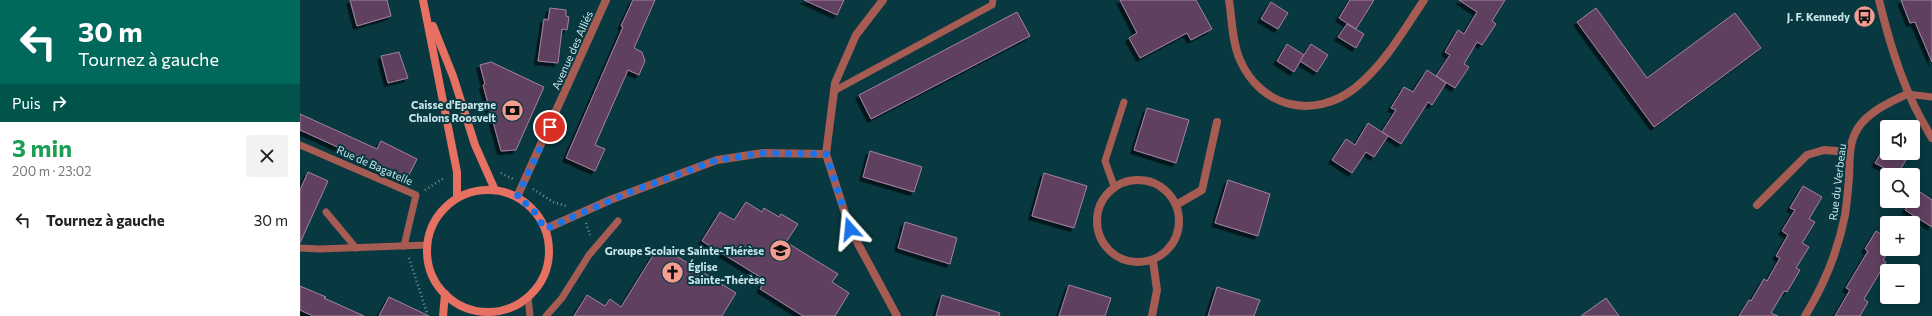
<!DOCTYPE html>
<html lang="fr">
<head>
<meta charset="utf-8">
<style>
  :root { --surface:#fff; --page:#f2f2f2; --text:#222; --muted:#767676 }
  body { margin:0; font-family:Commissioner,sans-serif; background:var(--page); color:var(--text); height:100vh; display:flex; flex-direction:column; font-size:15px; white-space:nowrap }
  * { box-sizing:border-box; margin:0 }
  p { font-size:13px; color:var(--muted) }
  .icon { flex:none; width:22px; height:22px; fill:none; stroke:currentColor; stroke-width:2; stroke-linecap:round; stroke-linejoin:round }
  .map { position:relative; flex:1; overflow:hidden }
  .drawer { display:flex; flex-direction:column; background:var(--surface); width:300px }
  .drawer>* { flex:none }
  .guide { background:#00695c; color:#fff; overflow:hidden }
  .tools { position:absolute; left:1580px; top:120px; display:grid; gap:8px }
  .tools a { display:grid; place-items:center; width:40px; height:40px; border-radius:4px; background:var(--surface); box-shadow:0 2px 10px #0003; font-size:20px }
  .pin { position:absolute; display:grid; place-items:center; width:34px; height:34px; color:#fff; margin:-17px; border:2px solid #fff; border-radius:50%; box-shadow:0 1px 4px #0007 }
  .me { position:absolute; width:44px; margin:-22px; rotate:342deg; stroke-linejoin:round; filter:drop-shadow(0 0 3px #0008) }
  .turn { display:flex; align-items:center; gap:14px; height:84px; padding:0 12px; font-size:18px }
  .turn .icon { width:52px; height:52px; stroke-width:2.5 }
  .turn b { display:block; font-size:28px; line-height:34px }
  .then { display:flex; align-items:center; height:38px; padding:0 12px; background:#0003; gap:8px; font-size:15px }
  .round { display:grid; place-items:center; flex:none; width:42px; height:42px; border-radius:4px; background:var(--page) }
  .headline { display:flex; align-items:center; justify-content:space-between; height:68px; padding:0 12px }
  h1 { font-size:24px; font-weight:700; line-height:30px; color:#1e9e55 }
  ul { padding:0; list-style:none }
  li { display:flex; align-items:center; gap:12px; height:60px; padding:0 12px }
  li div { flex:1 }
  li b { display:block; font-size:15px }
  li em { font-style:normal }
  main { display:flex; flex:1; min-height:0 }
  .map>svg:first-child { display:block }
</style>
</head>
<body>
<main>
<section class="drawer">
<div class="guide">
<div class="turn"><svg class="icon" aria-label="left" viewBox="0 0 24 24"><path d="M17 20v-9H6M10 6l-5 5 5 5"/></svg><div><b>30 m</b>Tournez à gauche</div></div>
<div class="then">Puis<svg class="icon" aria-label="right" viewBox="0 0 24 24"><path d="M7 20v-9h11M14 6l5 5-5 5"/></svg></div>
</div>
<div class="headline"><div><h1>3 min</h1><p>200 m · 23:02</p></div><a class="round"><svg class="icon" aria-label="close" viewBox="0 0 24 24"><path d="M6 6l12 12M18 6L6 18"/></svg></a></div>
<ul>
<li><svg class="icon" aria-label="left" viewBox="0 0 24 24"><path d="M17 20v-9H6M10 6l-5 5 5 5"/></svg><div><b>Tournez à gauche</b></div><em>30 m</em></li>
</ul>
</section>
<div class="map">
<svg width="1632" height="316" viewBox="0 0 1632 316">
  <defs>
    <filter id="shadow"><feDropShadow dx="-3.5" dy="3.5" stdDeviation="0" flood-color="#0009"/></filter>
  </defs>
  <rect width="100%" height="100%" fill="#083940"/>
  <g fill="#60415e" stroke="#a481a2" filter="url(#shadow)">
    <path d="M50 0H87L91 16 57 26Z"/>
    <path d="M333 0H355L334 48 342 52 345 61 339 75 328 70 295 145 305 149 295 171 266 158 323 27 321 26Z"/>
    <path d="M504 0H544L537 15Z"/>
    <path d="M820 0H896L912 29 891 40 887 33 840 58 829 38 837 33Z"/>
    <path d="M1050 0H1074L1056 29 1039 18Z"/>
    <path d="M1159 0H1205L1192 21 1196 24 1182 45 1177 42 1164 64 1169 67 1155 88 1136 76 1150 55 1145 52 1158 30 1164 34 1177 12Z"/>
    <path d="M1601 0H1632V62L1615 22 1610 23Z"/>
    <path d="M971 2 988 13 978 29 961 19Z"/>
    <path d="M250 8 266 10V16L269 17 267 30 262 29 258 63 238 61 244 19 248 20Z"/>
    <path d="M1296 8 1347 78 1435 13 1461 48 1354 127 1277 22Z"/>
    <path d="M717 12 730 36 571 119 559 95Z"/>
    <path d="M1047 24 1064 34 1056 48 1038 37Z"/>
    <path d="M987 44 1004 55 994 72 977 61Z"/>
    <path d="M1011 44 1028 55 1017 72 1000 61Z"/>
    <path d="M99 52 108 78 88 83 81 56Z"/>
    <path d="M191 62 244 87 216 150 201 151 183 85 185 84 180 65Z"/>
    <path d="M1127 70 1146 83 1132 105 1128 102 1101 144 1082 132 1096 110 1091 108 1104 87 1113 92Z"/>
    <path d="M847 108 889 120 876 163 834 150Z"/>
    <path d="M0 114 77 149 81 141 117 159 106 181 63 161 64 159 0 130Z"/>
    <path d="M1068 123 1088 136 1074 157 1066 152 1052 173 1032 160 1046 139 1055 145Z"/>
    <path d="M570 151 622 167 614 192 563 177Z"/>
    <path d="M1581 153H1610L1597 175 1575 163Z"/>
    <path d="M8 172 28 181 0 243V190Z"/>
    <path d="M744 173 787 186 774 228 732 216Z"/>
    <path d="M928 180 970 194 958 236 915 223Z"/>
    <path d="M1503 186 1522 197 1509 219 1515 222 1502 243 1509 247 1496 268 1500 270 1487 292 1484 291 1471 313 1478 316H1439L1449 300 1451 301 1464 279 1467 281 1480 258 1476 256 1488 235 1482 231 1495 210 1490 208Z"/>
    <path d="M1617 190 1632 200V227L1605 210 1611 201H1613V197Z"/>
    <path d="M446 202 462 212 464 208 479 217 481 214 498 224 486 242 538 274 532 282 549 293 535 316H503L460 289 465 280 402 241 420 212 434 220Z"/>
    <path d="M605 222 657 238 650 264 598 248Z"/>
    <path d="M1576 231 1587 238 1581 249H1590L1583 260 1586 262 1564 299 1568 302 1560 316H1535L1550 290 1546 288 1568 251 1565 249Z"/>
    <path d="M357 249 368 255 370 252 436 293 422 316H274L287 295 305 306 310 299 321 307Z"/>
    <path d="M769 285 811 298 805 316H759Z"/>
    <path d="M0 286 26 297 24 298 64 316H13L0 310Z"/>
    <path d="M917 287 960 300 954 316H908Z"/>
    <path d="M642 295 700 313 699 316H636Z"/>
    <path d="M89 297 129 316H79Z"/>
    <path d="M1306 298 1319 316H1281Z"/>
  </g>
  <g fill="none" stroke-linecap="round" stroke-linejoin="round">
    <g stroke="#70969c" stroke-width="2.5" stroke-dasharray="1 3" stroke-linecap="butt">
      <path d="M201 173 213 179"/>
      <path d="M233 189 253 202 266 206"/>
      <path d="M125 190 144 178"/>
      <path d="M286 223 290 235"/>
      <path d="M109 258 128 316"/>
    </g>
    <g stroke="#a65c52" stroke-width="7">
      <path d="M534 91 692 5 693 0"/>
      <path d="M1607 94 1632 97"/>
      <path d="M0 145 116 195 104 246"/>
      <path d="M814 186 805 161 824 102"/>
      <path d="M26 212 56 248"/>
      <path d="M0 248 19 249 127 245"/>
      <path d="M228 297 230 316"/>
      <path d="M246 316 262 298 289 255 318 221"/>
    </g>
    <g stroke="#a65c52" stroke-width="8">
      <path d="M583 0 556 35 535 83 526 154 550 229 597 316"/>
      <path d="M929 0C932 19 932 42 940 60 961 108 1014 120 1055 88 1084 65 1104 30 1124 0"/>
      <path d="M1579 0C1591 49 1605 95 1632 138"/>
      <circle cx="838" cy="221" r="41"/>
      <path d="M876 205 902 190 917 122"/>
      <path d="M1457 205 1507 155 1524 150 1550 152"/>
      <path d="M245 229 310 200 417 160 463 153 526 154"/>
      <path d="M852 316 857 290 853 261"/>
      <path d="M1505 316C1524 285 1538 251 1545 215 1547 203 1548 190 1549 178 1550 161 1548 143 1558 128 1569 111 1589 103 1607 94"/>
    </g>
    <path stroke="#a65c52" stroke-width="8" d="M217 197 306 0"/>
    <g stroke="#e67062" stroke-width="8">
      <path d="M123 0 157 172V198"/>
      <path d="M133 26 153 76 175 145 195 190"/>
      <circle cx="188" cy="251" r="61"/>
      <path d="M143 316 145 294"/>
    </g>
  </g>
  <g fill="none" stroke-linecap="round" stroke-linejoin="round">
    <path stroke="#1a73e8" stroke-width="7" stroke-dasharray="0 12.6" d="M250 127 217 197 232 208 245 229 335 190 417 160 463 153 526 154 550 229"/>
  </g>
  <defs>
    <symbol id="bus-disc" viewBox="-11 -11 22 22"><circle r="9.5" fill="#f59d90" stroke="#083940"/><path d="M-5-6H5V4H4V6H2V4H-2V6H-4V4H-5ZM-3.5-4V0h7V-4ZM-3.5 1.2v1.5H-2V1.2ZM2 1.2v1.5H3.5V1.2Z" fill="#111"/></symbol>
    <symbol id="bank-disc" viewBox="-11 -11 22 22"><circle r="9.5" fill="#f59d90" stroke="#083940"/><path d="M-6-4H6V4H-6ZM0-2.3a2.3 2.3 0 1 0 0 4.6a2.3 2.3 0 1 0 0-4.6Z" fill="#111"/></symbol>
    <symbol id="school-disc" viewBox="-11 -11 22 22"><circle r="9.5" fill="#f59d90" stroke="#083940"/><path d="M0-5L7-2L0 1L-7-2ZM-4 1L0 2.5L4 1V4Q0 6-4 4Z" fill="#111"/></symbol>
    <symbol id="church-disc" viewBox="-11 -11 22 22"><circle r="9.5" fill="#f59d90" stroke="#083940"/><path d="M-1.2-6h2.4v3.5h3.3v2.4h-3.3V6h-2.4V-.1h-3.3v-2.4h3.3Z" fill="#111"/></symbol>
  </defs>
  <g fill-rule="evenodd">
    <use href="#bus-disc" x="1552" y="4" width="25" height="25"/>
    <use href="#bank-disc" x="200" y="98" width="25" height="25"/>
    <use href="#school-disc" x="468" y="238" width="25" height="25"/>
    <use href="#church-disc" x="360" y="260" width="25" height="25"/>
  </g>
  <g text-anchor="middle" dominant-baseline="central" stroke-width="4" stroke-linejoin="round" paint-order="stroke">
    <g font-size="11" font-weight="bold" fill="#c8e5ea" stroke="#083940" text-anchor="end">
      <text x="1550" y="16">J. F. Kennedy</text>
      <text x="196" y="104">Caisse d'Epargne<tspan x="196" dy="13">Chalons Roosvelt</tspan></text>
      <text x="464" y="250">Groupe Scolaire Sainte-Thérèse</text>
      <text x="388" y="266" text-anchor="start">Église<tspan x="388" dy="13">Sainte-Thérèse</tspan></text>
    </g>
    <g font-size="11" fill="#c8e5ea" stroke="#083940">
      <text transform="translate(272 50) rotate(-66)">Avenue des Alliés</text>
      <text transform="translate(75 165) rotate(24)">Rue de Bagatelle</text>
      <text transform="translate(1537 182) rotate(-83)">Rue du Verbeau</text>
    </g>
  </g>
</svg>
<div class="tools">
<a><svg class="icon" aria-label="sound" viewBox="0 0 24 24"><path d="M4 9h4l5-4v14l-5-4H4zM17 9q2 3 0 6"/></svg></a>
<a><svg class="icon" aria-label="search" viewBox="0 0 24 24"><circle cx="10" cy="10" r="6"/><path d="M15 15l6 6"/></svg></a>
<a>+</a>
<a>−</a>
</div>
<div class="pin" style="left:250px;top:127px;background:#d93025"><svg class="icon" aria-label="arrive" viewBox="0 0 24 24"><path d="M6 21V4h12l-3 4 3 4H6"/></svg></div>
<svg class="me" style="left:550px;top:229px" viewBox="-20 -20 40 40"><path d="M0-17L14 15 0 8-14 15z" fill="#1a73e8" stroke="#fff" stroke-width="4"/></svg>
</div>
</main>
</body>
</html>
